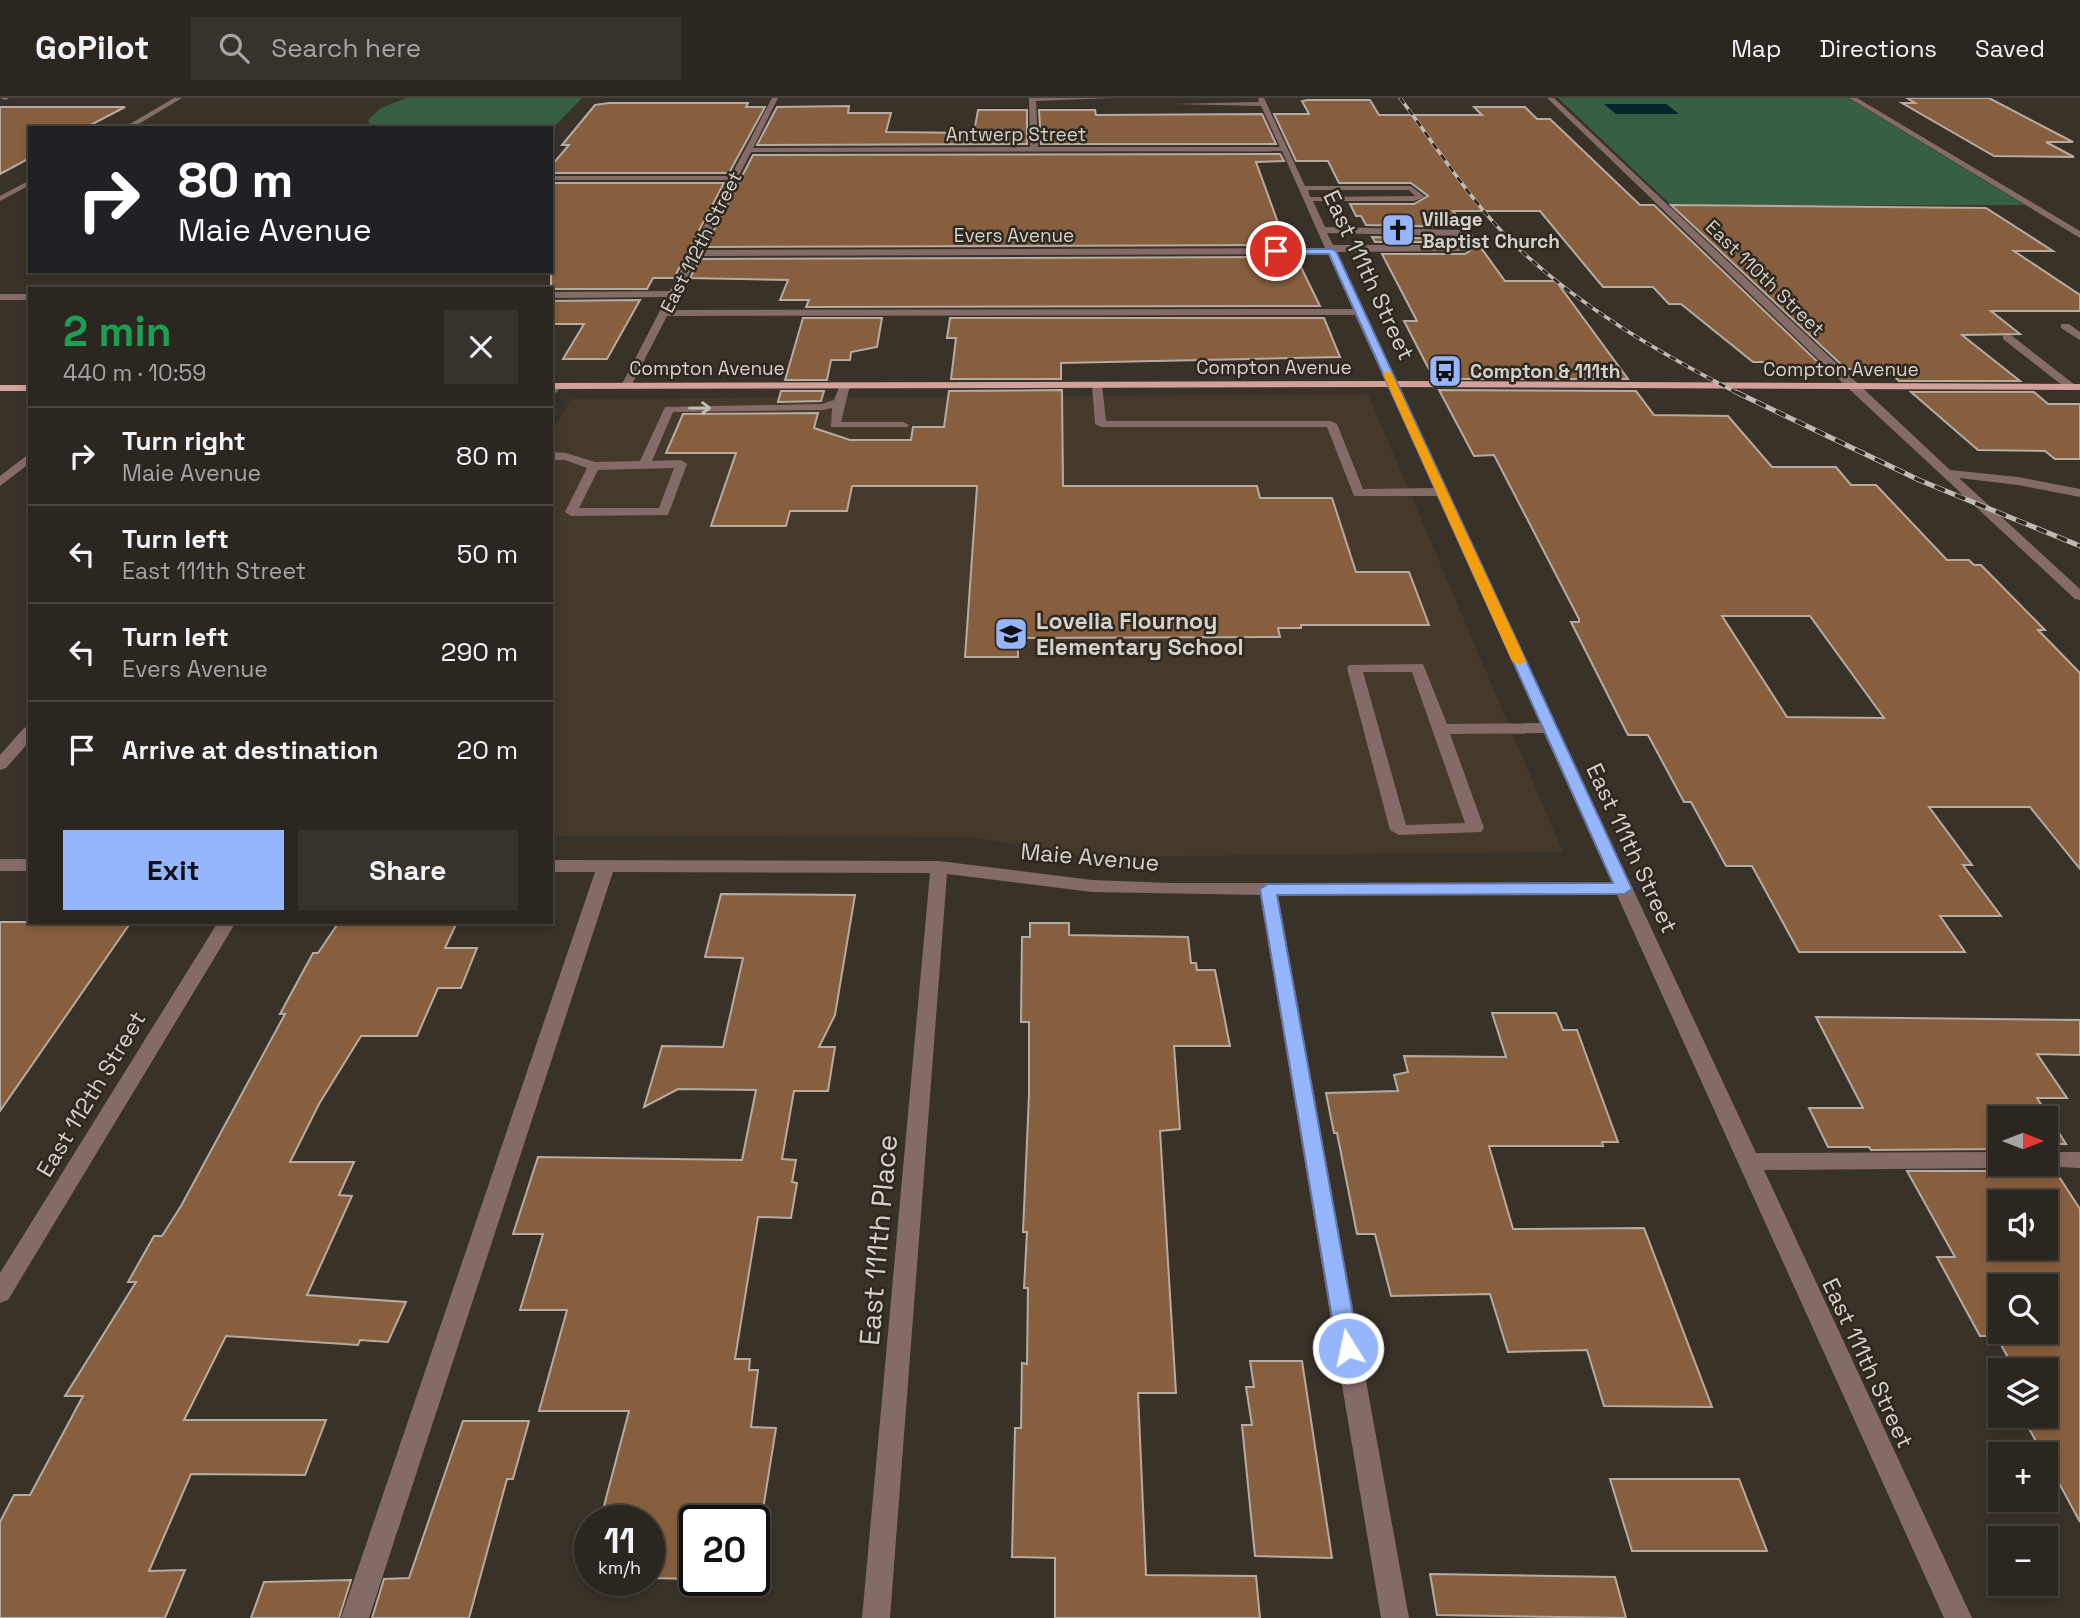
<!DOCTYPE html>
<html lang="en">
<head>
<meta charset="utf-8">
<style>
  :root { --surface:#2b261f; --page:#37322c; --text:#f1f3f6; --muted:#a6a5a4; --line:#47433d; --accent:#95b6fd }
  body { margin:0; font-family:"Space Grotesk",sans-serif; background:var(--page); color:var(--text); height:100vh; display:flex; flex-direction:column; font-size:26px; white-space:nowrap }
  * { box-sizing:border-box; margin:0 }
  p { font-size:23px; color:var(--muted) }
  .icon { flex:none; width:38px; height:38px; fill:none; stroke:currentColor; stroke-width:2; stroke-linecap:round; stroke-linejoin:round }
  .map { position:relative; flex:1; overflow:hidden }
  .panel { position:absolute; left:28px; top:189px; width:525px; height:637px; display:flex; flex-direction:column; background:var(--surface); border-radius:0px; box-shadow:0 4px 10px #0003,0 0 0 2px var(--line) }
  .panel>* { flex:none }
  .banner { position:absolute; left:28px; top:28px; width:525px; height:147px; border-radius:0px; box-shadow:0 4px 10px #0003,0 0 0 2px var(--line); background:#202124; color:#fff; overflow:hidden }
  .needle { width:46px; rotate:90deg }
  .fabs { position:absolute; left:1988px; top:1008px; display:grid; gap:14px }
  .fabs a { display:grid; place-items:center; width:70px; height:70px; border-radius:0px; background:var(--surface); box-shadow:0 4px 10px #0003,0 0 0 2px var(--line); font-size:35px }
  .speed { position:absolute; left:574px; top:1407px; display:flex; gap:14px; font-size:35px; font-weight:700; text-align:center }
  .speed>* { display:grid; place-content:center; width:91px; height:91px; border-radius:50%; background:var(--surface); box-shadow:0 4px 10px #0003,0 0 0 2px var(--line); line-height:1 }
  .speed small { font-size:18px; font-weight:400 }
  .speed .limit { border:4px solid #111; border-radius:10px; background:#fff; color:#111 }
  .pin { position:absolute; display:grid; place-items:center; width:60px; height:60px; color:#fff; margin:-30px; border:4px solid #fff; border-radius:50%; box-shadow:0 2px 7px #0007 }
  .me { position:absolute; width:77px; margin:-38px; rotate:350deg; stroke-linejoin:round; filter:drop-shadow(0 0 5px #0008) }
  .turn { display:flex; align-items:center; gap:24px; height:147px; padding:0 35px; font-size:32px }
  .turn .icon { width:91px; height:91px; stroke-width:2.5 }
  .turn b { display:block; font-size:49px; line-height:60px }
  .round { display:grid; place-items:center; flex:none; width:74px; height:74px; border-radius:0px; background:var(--page) }
  .headline { display:flex; align-items:center; justify-content:space-between; height:119px; padding:0 35px }
  h1 { font-size:42px; font-weight:700; line-height:52px; color:#1e9e55 }
  .cta { display:flex; gap:14px; margin-top:auto; padding:14px 35px }
  .cta a { flex:1; height:80px; border-radius:0px; background:var(--accent); color:#111; font-size:28px; font-weight:700; line-height:80px; text-align:center }
  .cta a+a { background:var(--page); color:var(--text) }
  ul { padding:0; list-style:none }
  li { display:flex; align-items:center; gap:21px; height:98px; padding:0 35px; border-top:2px solid var(--line) }
  li div { flex:1 }
  li b { display:block; font-size:26px }
  li em { font-style:normal }
  header { display:flex; align-items:center; gap:42px; box-sizing:border-box; height:98px; padding:0 35px; background:var(--surface); border-bottom:2px solid var(--line) }
  header strong { font-size:33px }
  nav { display:flex; gap:38px; margin-inline-start:auto; font-size:24px }
  .search { width:490px; height:63px; background:var(--page); display:flex; align-items:center; gap:18px; box-sizing:border-box; padding:0 24px; border-radius:0px; color:var(--muted); font-size:26px }
  .map>svg:first-child { display:block }
</style>
</head>
<body>
<header>
<strong>GoPilot</strong>
<div class="search"><svg class="icon" aria-label="search" viewBox="0 0 24 24"><circle cx="10" cy="10" r="6"/><path d="M15 15l6 6"/></svg>Search here</div>
<nav><a>Map</a><a>Directions</a><a>Saved</a></nav>
</header>
<div class="map">
<svg width="2080" height="1520" viewBox="0 0 2080 1520">
  <rect width="100%" height="100%" fill="#393229"/>
  <path fill="#44392a" d="M1368 296 1563 754 1093 759 968 739 551 738V335L571 301Z"/>
  <g fill="#365f43">
    <path d="M406 0H582L551 32V30H371L368 22 381 10Z"/>
    <path d="M1558 0H1848L2025 107 1672 108Z"/>
  </g>
  <path fill="#01272d" d="M1604 6H1666L1679 16H1616Z"/>
  <g fill="#885f3e" stroke="#b6aba2" stroke-width="2" fill-rule="evenodd">
    <path d="M1907 0H1989L2073 44H2046L2074 59 1994 58 1902 5H1915Z"/>
    <path d="M1308 2H1370L1379 17H1482L1474 9H1525L1537 21H1550L1640 107H1654L1825 271H1792L1788 268H1775L1772 264H1753L1681 206H1669L1653 189H1603L1540 113H1453L1473 139 1460 129 1366 127 1361 118H1356L1350 106H1414L1428 98 1411 85H1339L1328 63H1296L1274 16H1309L1302 3Z"/>
    <path d="M609 5H748L746 9H765L729 75H551V68L569 47H562L595 7Z"/>
    <path d="M849 8 848 15H891L886 34 974 35 978 12H1027V46L757 47 777 9Z"/>
    <path d="M0 9H125L85 30H30V60L0 76Z"/>
    <path d="M1039 12H1095L1096 17 1262 16 1276 46H1041Z"/>
    <path d="M1280 56 1284 63 1256 64 1277 122 1290 147 705 149 753 57Z"/>
    <path d="M551 85H724L674 180H653L647 191H551Z"/>
    <path d="M1671 107 1986 110 2053 153H2014L2080 197V213H1991L2020 236 1962 237 2020 283H1899L1885 270 1846 271Z"/>
    <path d="M1372 139 1457 141 1461 144H1375Z"/>
    <path d="M1476 143 1505 183H1556L1628 281H1434L1404 223H1417L1382 156H1465L1475 149Z"/>
    <path d="M1296 159 1320 208 806 209 809 202H780L788 182 690 180 700 161Z"/>
    <path d="M640 202 607 261H563L584 226H551V203Z"/>
    <path d="M803 220H882L877 249 851 254 850 262H831L827 282H785Z"/>
    <path d="M950 220H1324L1340 259 1061 265V281H951L956 240H947Z"/>
    <path d="M1062 292 1063 388H1257L1260 400H1332L1356 474H1409L1429 527H1301V530H1278L1280 539 1018 540V559H965L977 388H852L847 413H790L786 428H711L736 355H666L683 316 818 315 814 330 850 342H911L913 329H944L949 293Z"/>
    <path d="M1439 292 1636 293 1654 317 1728 318 1772 369H1836L1851 387H1876L1947 462H1969L1974 467H1981L2045 532H2038L2080 575V771L2030 709H1929L1972 767H1963L2001 818H1940L1965 854H1799L1752 768H1726L1691 704H1684L1648 637H1628L1571 524H1579V521L1494 357 1474 358ZM1722 518H1810L1884 620 1787 619Z"/>
    <path d="M781 293H824L821 303 778 304Z"/>
    <path d="M1911 294H2034L2048 306H2080V361H2055L2045 353 1978 352Z"/>
    <path d="M721 796 855 797 835 917 819 949H835L828 993H794L782 1061 796 1062 792 1084 797 1085 791 1120 758 1119 735 1261H750L749 1272H758L751 1329 776 1330 754 1468V1423H695V1481L649 1480V1423H600L629 1313H539L567 1212H520L543 1136H513L538 1059 742 1062 756 992 678 991 644 1009 662 948 723 949 743 860 705 859Z"/>
    <path d="M0 824H131L0 1013Z"/>
    <path d="M339 824H457L445 850H477L461 890H438L417 938H361L319 1006 290 1064H354L339 1097 352 1098 307 1197 406 1204 388 1244 360 1242 358 1247 226 1238 184 1322H326L305 1377 191 1376 149 1473 185 1472 165 1520H0V1424L14 1397H30L83 1298H65L136 1184H128L154 1138H162L181 1108 285 916H280L313 855H318Z"/>
    <path d="M1030 825H1069V837L1188 839 1191 865H1196L1197 872H1215L1230 948H1174L1180 1031 1160 1033 1176 1295H1138L1146 1477 1256 1478 1260 1520H1055V1460L1012 1459 1015 1330H1021L1022 1265 1027 1266 1028 1190H1024L1027 1134H1023L1029 997V924H1021L1022 839H1030Z"/>
    <path d="M1492 915H1556L1563 932H1577L1618 1044H1602L1603 1048H1489L1513 1131 1644 1130 1712 1309 1604 1308 1587 1252 1508 1254 1490 1196 1391 1198 1375 1136H1357L1337 1035H1334L1326 995 1398 993 1394 977 1408 974 1404 958 1506 959Z"/>
    <path d="M1816 919 2080 922V957L2037 956 2067 1000H2037L2066 1046H2053L2057 1051H2046V1020H2000V1051L1871 1052 1869 1049H1828L1809 1010H1863Z"/>
    <path d="M2011 1066H2034L2038 1071H2054L2080 1111V1424L2046 1361V1356H2043L2022 1318H2046V1272H2015L1996 1238H1980L1937 1159H1955L1907 1073H2000ZM2000 1104H2046V1150H2000ZM2000 1188H2046V1234H2000Z"/>
    <path d="M1250 1263H1302L1332 1460 1255 1458 1242 1327H1252L1246 1289H1254Z"/>
    <path d="M463 1323H529L513 1381H507L469 1520H372L384 1481 409 1480Z"/>
    <path d="M1610 1381H1739L1767 1453H1632Z"/>
    <path d="M1430 1476 1615 1479 1626 1520 1437 1517Z"/>
    <path d="M351 1482 339 1520H251L264 1484Z"/>
  </g>
  <g fill="none" stroke-linecap="round" stroke-linejoin="round">
    <g fill="#846b68" fill-rule="evenodd">
      <path d="M0 0H9L6 2Z"/>
      <path d="M174 0H182L132 30H123Z"/>
      <path d="M772 0H778L753 50 1030 49 1029 0H1112L1036 3 1038 49H1280L1261 8 1173 6 1259 4 1258 0H1264L1305 88H1411L1425 99 1414 103H1313L1325 129 1460 132 1473 143V147L1465 153 1336 154 1756 1055 2000 1054V1066H2009L2000 1070 1764 1072 1972 1520H1944L1617 797H1278L1409 1520H1381L1260 797 1092 794 947 776 890 1520H862L930 775 613 774 369 1520H341L595 774H551V762L939 763 1092 782 1171 785H1612L1544 635 1450 636 1484 730 1481 734 1399 737 1390 732 1347 570 1349 567 1423 566 1447 626 1540 625 1437 398H1354L1327 329H1101L1095 326 1092 287 1097 284 1102 287 1106 323H1331L1337 326 1363 391 1434 390 1355 217 667 218 631 288 622 290 621 288 667 199 551 200V194L670 193 728 82H551V78H731ZM1282 53 1325 150 701 152 751 54ZM1308 92H1409L1415 98 1310 99ZM1327 135 1458 138 1465 145 1463 147H1333ZM1328 156 1353 211 670 212 698 158ZM1363 574H1412L1465 725 1406 727Z"/>
      <path d="M1547 0H1554L1950 372 2018 379 2080 391V399L2018 387 1959 380 2080 491V502L2075 501 1849 291Z"/>
      <path d="M1849 0H1857L2080 133V140Z"/>
      <path d="M30 82V87L0 103V98Z"/>
      <rect x="0" y="196" width="30" height="6"/>
      <path d="M2061 226H2069L2080 234V242L2061 230Z"/>
      <path d="M2003 237H2011L2075 287V291H2067L2003 241Z"/>
      <path d="M845 284 850 287 841 324H903L909 327 907 329H831L832 310 823 312 673 314 652 363 681 362 687 366 668 417 571 418 565 414 587 370 565 362H551V354L566 355 595 364 640 363 665 309 822 306 834 302 840 287ZM674 370 659 410H579L598 372Z"/>
      <path d="M553 286 562 288 551 300Z"/>
      <path d="M30 355V365L0 388V378Z"/>
      <path d="M30 628V643L6 670 0 672V657L24 630Z"/>
      <rect x="0" y="761" width="30" height="12"/>
      <path d="M218 824H236L8 1202 0 1205V1175Z"/>
      <path d="M2046 1054H2080V1070L2038 1068 2037 1066H2046Z"/>
    </g>
    <g fill="#d3a19b" fill-rule="evenodd">
      <path d="M1392 283 2080 286V292L1392 289 551 291V285Z"/>
      <rect x="0" y="287" width="30" height="6"/>
    </g>
    <defs>
      <path id="rail-far1" d="M1400 0C1437 49 1470 103 1514 146 1579 209 1660 255 1739 296"/>
      <path id="rail" d="M1736 294 1919 382 2080 448"/>
    </defs>
    <use href="#rail-far1" stroke="#bfbbb4" stroke-width="3.5"/>
    <use href="#rail" stroke="#bfbbb4" stroke-width="5"/>
    <use href="#rail-far1" stroke="#2e281f" stroke-width="2.5" stroke-dasharray="7" stroke-linecap="butt"/>
    <use href="#rail" stroke="#2e281f" stroke-width="3.5" stroke-dasharray="11" stroke-linecap="butt"/>
  </g>
  <defs><path id="oneway-shaft" d="M-6 0H5M1.5-3L5.5 0L1.5 3" fill="none" stroke-width="1.6" stroke-linecap="round" stroke-linejoin="round" transform="scale(1.75)"/></defs>
  <use stroke="#c5bdb7" href="#oneway-shaft" transform="translate(700 310) rotate(-1)"/>
  <path fill="#95b6fd" stroke="#6176a4" stroke-width="2" d="M1332 151 1336 153 1632 791 1624 796 1277 797 1359 1250 1356 1257 1348 1260 1340 1257 1337 1250 1260 791 1268 786 1613 785 1329 156H1276L1272 153 1276 151Z"/>
  <path fill="#f59e0b" d="M1387 273 1392 276 1526 563 1524 565 1519 567 1512 563 1383 276Z"/>
  <defs>
    <symbol id="church-square" viewBox="-11 -11 22 22"><rect x="-9" y="-9" width="18" height="18" rx="4" fill="#95b6fd" stroke="#2e281f"/><path d="M-1.2-6h2.4v3.5h3.3v2.4h-3.3V6h-2.4V-.1h-3.3v-2.4h3.3Z" fill="#111"/></symbol>
    <symbol id="bus-square" viewBox="-11 -11 22 22"><rect x="-9" y="-9" width="18" height="18" rx="4" fill="#95b6fd" stroke="#2e281f"/><path d="M-5-6H5V4H4V6H2V4H-2V6H-4V4H-5ZM-3.5-4V0h7V-4ZM-3.5 1.2v1.5H-2V1.2ZM2 1.2v1.5H3.5V1.2Z" fill="#111"/></symbol>
    <symbol id="school-square" viewBox="-11 -11 22 22"><rect x="-9" y="-9" width="18" height="18" rx="4" fill="#95b6fd" stroke="#2e281f"/><path d="M0-5L7-2L0 1L-7-2ZM-4 1L0 2.5L4 1V4Q0 6-4 4Z" fill="#111"/></symbol>
  </defs>
  <g fill-rule="evenodd">
    <use href="#church-square" x="1379" y="113" width="38" height="38"/>
    <use href="#bus-square" x="1426" y="254" width="38" height="38"/>
    <use href="#school-square" x="992" y="517" width="38" height="38"/>
  </g>
  <g text-anchor="middle" dominant-baseline="central" stroke-width="5" stroke-linejoin="round" paint-order="stroke">
    <g font-size="19" fill="#d5d1cb" stroke="#2e281f">
      <text x="1016" y="36">Antwerp Street</text>
      <text x="1014" y="137">Evers Avenue</text>
      <text transform="translate(701 144) rotate(-63)">East 112th Street</text>
      <text transform="translate(1765 180) rotate(44)">East 110th Street</text>
      <text x="1274" y="269">Compton Avenue</text>
      <text x="707" y="270">Compton Avenue</text>
      <text x="1841" y="271">Compton Avenue</text>
    </g>
    <g font-size="19" font-weight="bold" fill="#d5d1cb" stroke="#2e281f" text-anchor="start">
      <text x="1422" y="121">Village<tspan x="1422" dy="22">Baptist Church</tspan></text>
      <text x="1470" y="273">Compton &amp; 111th</text>
    </g>
    <g font-size="23" fill="#d5d1cb" stroke="#2e281f">
      <text transform="translate(1369 177) rotate(65)">East 111th Street</text>
      <text transform="translate(1632 750) rotate(65)">East 111th Street</text>
      <text transform="translate(1090 759) rotate(5)">Maie Avenue</text>
      <text transform="translate(91 996) rotate(-59)">East 112th Street</text>
      <text transform="translate(1868 1265) rotate(65)">East 111th Street</text>
    </g>
    <g font-size="23" font-weight="bold" fill="#d5d1cb" stroke="#2e281f" text-anchor="start">
      <text x="1036" y="523">Lovelia Flournoy<tspan x="1036" dy="26">Elementary School</tspan></text>
    </g>
    <g font-size="28" fill="#d5d1cb" stroke="#2e281f">
      <text transform="translate(878 1142) rotate(-85)">East 111th Place</text>
    </g>
  </g>
</svg>
<div class="fabs">
<a><svg class="needle" viewBox="-14 -14 28 28"><path d="M0-13l5 13h-10z" fill="#e53935"/><path d="M0 13l5-13h-10z" fill="#a6a5a4"/></svg></a>
<a><svg class="icon" aria-label="sound" viewBox="0 0 24 24"><path d="M4 9h4l5-4v14l-5-4H4zM17 9q2 3 0 6"/></svg></a>
<a><svg class="icon" aria-label="search" viewBox="0 0 24 24"><circle cx="10" cy="10" r="6"/><path d="M15 15l6 6"/></svg></a>
<a><svg class="icon" aria-label="layers" viewBox="0 0 24 24"><path d="M12 4l9 5-9 5-9-5zM3 14l9 5 9-5"/></svg></a>
<a>+</a>
<a>−</a>
</div>
<div class="speed"><div>11<small>km/h</small></div><div class="limit">20</div></div>
<div class="pin" style="left:1276px;top:153px;background:#d93025"><svg class="icon" aria-label="arrive" viewBox="0 0 24 24"><path d="M6 21V4h12l-3 4 3 4H6"/></svg></div>
<svg class="me" style="left:1348px;top:1250px" viewBox="-20 -20 40 40"><circle r="17" fill="#95b6fd" stroke="#fff" stroke-width="3"/><path d="M0-11L8 9 0 5-8 9z" fill="#fff"/></svg>
<div class="banner">
<div class="turn"><svg class="icon" aria-label="right" viewBox="0 0 24 24"><path d="M7 20v-9h11M14 6l5 5-5 5"/></svg><div><b>80 m</b>Maie Avenue</div></div>
</div>
<section class="panel">
<div class="headline"><div><h1>2 min</h1><p>440 m · 10:59</p></div><a class="round"><svg class="icon" aria-label="close" viewBox="0 0 24 24"><path d="M6 6l12 12M18 6L6 18"/></svg></a></div>
<ul>
<li><svg class="icon" aria-label="right" viewBox="0 0 24 24"><path d="M7 20v-9h11M14 6l5 5-5 5"/></svg><div><b>Turn right</b><p>Maie Avenue</p></div><em>80 m</em></li>
<li><svg class="icon" aria-label="left" viewBox="0 0 24 24"><path d="M17 20v-9H6M10 6l-5 5 5 5"/></svg><div><b>Turn left</b><p>East 111th Street</p></div><em>50 m</em></li>
<li><svg class="icon" aria-label="left" viewBox="0 0 24 24"><path d="M17 20v-9H6M10 6l-5 5 5 5"/></svg><div><b>Turn left</b><p>Evers Avenue</p></div><em>290 m</em></li>
<li><svg class="icon" aria-label="arrive" viewBox="0 0 24 24"><path d="M6 21V4h12l-3 4 3 4H6"/></svg><div><b>Arrive at destination</b></div><em>20 m</em></li>
</ul>
<div class="cta"><a>Exit</a><a>Share</a></div>
</section>
</div>
</body>
</html>
